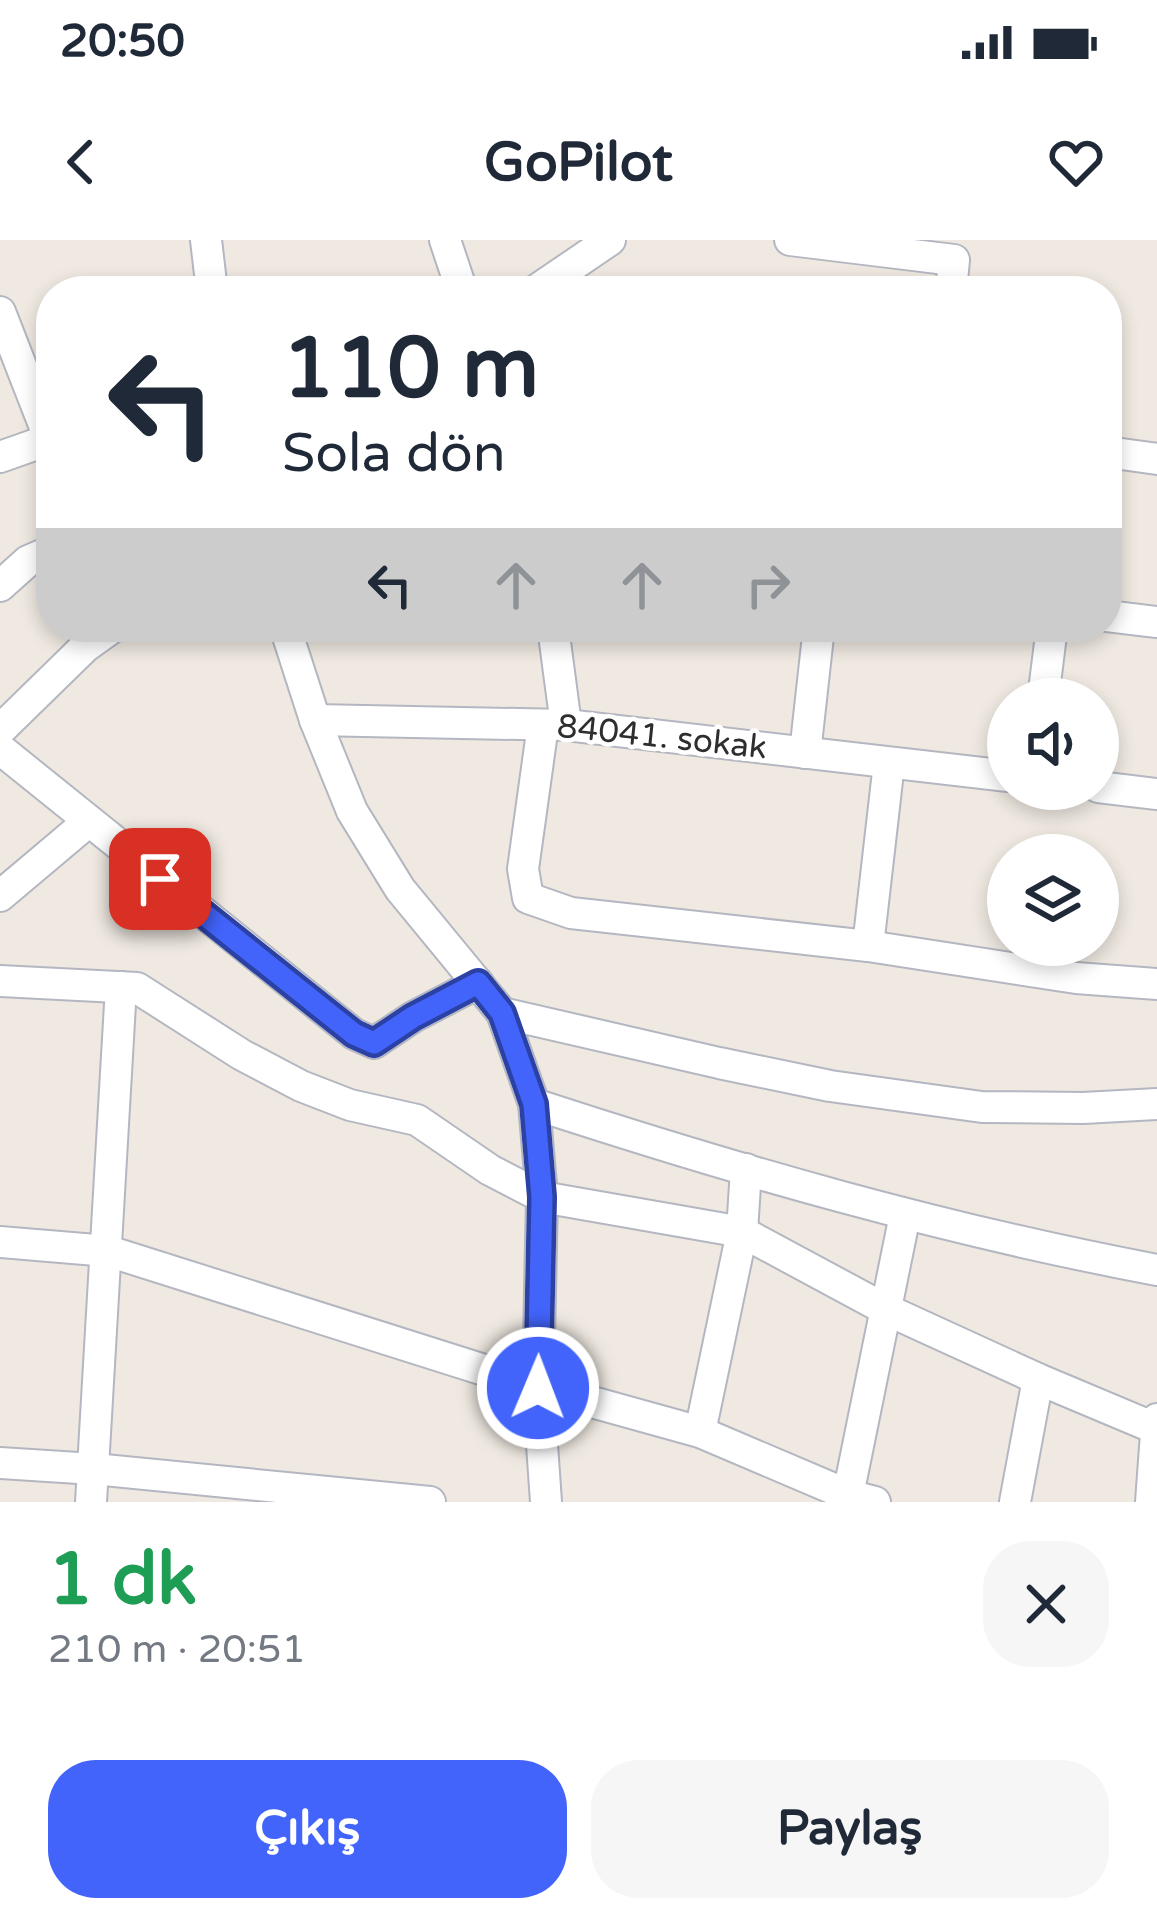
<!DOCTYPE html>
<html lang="tr">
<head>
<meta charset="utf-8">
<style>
  :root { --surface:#fff; --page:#f6f6f7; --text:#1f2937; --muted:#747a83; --accent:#4264fb }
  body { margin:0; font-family:"Varela Round",sans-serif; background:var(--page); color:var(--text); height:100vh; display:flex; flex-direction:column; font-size:45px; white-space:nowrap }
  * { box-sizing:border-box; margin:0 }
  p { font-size:39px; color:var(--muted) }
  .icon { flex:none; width:66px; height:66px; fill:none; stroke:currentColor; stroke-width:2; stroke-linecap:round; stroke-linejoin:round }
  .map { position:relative; height:1262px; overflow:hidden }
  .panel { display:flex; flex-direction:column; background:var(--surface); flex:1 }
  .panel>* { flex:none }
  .hud { position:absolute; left:36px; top:36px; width:1086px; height:366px; border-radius:48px; box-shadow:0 6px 18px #0003; background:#fff; color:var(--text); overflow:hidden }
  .controls { position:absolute; left:987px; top:438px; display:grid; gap:24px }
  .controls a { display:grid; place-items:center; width:132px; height:132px; border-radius:50%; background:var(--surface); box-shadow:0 6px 18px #0003; font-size:60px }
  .pin { position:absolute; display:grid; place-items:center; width:102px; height:102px; color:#fff; margin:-51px; border-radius:24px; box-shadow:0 6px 18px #0006 }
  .me { position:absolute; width:132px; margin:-66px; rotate:1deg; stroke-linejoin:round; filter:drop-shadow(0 0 9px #0008) }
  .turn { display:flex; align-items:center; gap:42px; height:252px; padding:0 48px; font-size:54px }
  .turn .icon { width:156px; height:156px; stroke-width:2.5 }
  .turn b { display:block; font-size:84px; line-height:102px }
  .lanes { display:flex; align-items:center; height:114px; padding:0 48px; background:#0003; justify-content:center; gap:60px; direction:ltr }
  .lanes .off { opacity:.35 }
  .round { display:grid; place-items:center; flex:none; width:126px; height:126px; border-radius:48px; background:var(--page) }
  .head { display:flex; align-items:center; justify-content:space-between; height:204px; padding:0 48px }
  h1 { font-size:72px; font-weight:700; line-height:90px; color:#1e9e55 }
  .primary-button { display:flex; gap:24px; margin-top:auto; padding:24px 48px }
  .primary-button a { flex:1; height:138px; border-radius:48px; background:var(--accent); color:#fff; font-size:48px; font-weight:700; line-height:138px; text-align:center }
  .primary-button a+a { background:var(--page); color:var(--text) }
  .status { display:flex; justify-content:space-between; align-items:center; height:84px; padding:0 60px; background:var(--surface); direction:ltr }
  .status svg { height:33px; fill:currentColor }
  header { display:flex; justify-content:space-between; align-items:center; height:156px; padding:0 48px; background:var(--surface); font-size:54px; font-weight:700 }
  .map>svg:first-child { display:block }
</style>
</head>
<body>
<div class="status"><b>20:50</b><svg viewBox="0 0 49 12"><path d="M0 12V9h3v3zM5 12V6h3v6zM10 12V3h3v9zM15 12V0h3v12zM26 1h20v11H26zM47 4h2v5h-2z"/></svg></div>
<header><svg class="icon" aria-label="back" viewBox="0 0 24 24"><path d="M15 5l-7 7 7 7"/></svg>GoPilot<svg class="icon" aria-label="heart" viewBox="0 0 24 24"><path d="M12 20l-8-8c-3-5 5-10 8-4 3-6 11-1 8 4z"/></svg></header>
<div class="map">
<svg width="1157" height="1262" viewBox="0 0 1157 1262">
  <rect width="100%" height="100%" fill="#efe9e1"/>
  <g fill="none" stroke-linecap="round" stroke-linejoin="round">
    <defs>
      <g id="minor">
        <path d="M206 0 212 51"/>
        <path d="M445 0 462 51"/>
        <path d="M790 0 954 20 951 51"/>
        <path d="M535 51 610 0"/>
        <path d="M0 72 50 200"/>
        <path d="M1107 212 1157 219"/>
        <path d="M0 217 51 199"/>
        <path d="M0 346 28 321 51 311"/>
        <path d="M1107 376 1157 382"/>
        <path d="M285 387 315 480 352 571 400 649 502 773 534 864 542 957 538 1147 546 1262"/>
        <path d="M553 387 566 485"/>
        <path d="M1043 459 1052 387"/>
        <path d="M315 480 566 485 1008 536"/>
        <path d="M543 485 523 629 528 658 571 673 868 706 1076 738 1157 744"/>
        <path d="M0 490 85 407 113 387"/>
        <path d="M0 509 354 794 374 803 413 777 478 743"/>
        <path d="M805 513 819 387"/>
        <path d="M1098 547 1157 554"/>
        <path d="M0 656 89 581"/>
        <path d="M868 706 889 523"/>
        <path d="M0 741 137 748 242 815 301 846 350 865 417 880 490 930 542 957 742 992 885 1069 1038 1139 1157 1189"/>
        <path d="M502 773 719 823 830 846 982 867 1083 868 1157 864"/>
        <path d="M534 864C739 931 945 990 1157 1030"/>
        <path d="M0 1002 108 1011 538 1147 700 1192 848 1255 875 1262"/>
        <path d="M700 1192 742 992 746 929"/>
        <path d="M0 1223 94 1229 430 1262"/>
        <path d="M848 1255 905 975"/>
        <path d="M91 1262 121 747"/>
        <path d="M1015 1262 1038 1139"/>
        <path d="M1151 1262 1157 1179"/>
      </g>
    </defs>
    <use href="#minor" stroke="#b4b7c1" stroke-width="34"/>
    <use href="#minor" stroke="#fff" stroke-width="30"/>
  </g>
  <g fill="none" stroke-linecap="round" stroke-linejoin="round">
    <defs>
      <path id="route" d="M160 639 354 794 374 803 413 777 478 743 502 773 534 864 542 957 538 1148"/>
    </defs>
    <use href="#route" stroke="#2b41a3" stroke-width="30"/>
    <use href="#route" stroke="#4264fb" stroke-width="21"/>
  </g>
  <g text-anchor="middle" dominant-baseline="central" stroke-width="9" stroke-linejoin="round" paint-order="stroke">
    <g font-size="33" fill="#2e2e2e" stroke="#fff">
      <text transform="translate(662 497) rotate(6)">84041. sokak</text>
    </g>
  </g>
</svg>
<div class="controls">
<a><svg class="icon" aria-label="sound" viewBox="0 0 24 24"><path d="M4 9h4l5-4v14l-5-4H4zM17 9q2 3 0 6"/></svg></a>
<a><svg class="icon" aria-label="layers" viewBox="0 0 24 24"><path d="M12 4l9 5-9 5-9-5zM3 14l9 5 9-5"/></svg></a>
</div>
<div class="pin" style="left:160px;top:639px;background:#d93025"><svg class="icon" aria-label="arrive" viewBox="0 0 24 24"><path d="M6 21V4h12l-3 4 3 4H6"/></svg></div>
<svg class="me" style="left:538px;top:1148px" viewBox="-20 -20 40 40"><circle r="17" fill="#4264fb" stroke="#fff" stroke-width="3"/><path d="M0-11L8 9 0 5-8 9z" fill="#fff"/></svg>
<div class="hud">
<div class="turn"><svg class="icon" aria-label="left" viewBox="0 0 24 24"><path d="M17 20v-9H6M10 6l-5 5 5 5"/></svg><div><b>110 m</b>Sola dön</div></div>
<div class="lanes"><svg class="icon" aria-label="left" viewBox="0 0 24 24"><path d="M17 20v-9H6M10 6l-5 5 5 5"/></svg><svg class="icon off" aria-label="ahead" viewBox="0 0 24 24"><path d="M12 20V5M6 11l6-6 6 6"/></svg><svg class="icon off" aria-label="ahead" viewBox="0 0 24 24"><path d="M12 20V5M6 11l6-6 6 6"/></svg><svg class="icon off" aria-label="right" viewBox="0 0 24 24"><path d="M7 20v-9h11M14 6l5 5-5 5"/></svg></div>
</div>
</div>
<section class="panel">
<div class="head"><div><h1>1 dk</h1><p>210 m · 20:51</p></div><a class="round"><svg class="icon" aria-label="close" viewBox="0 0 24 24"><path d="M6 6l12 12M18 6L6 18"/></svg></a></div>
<div class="primary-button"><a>Çıkış</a><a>Paylaş</a></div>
</section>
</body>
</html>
